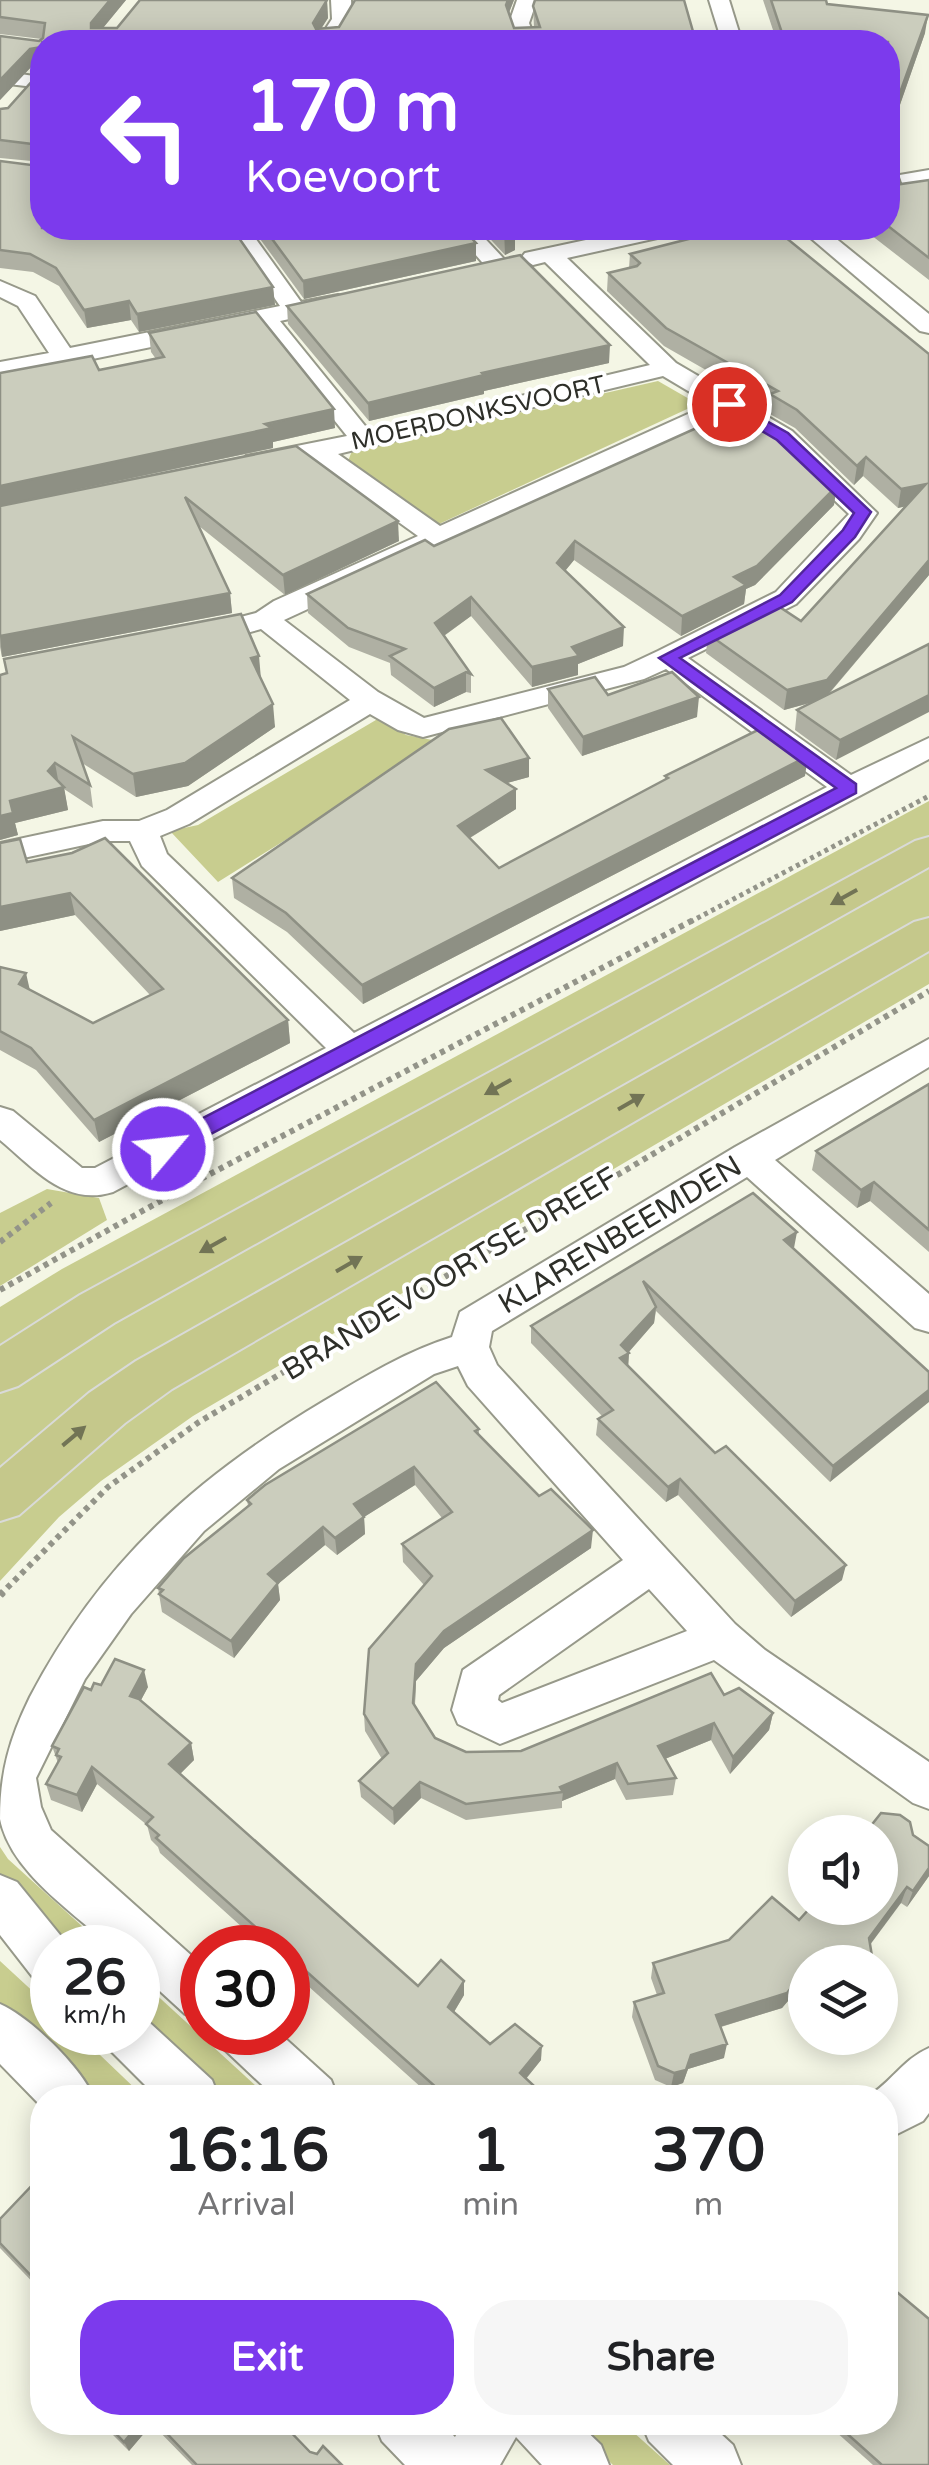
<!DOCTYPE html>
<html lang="en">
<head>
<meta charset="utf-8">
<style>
  :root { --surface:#fff; --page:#f6f6f6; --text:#202124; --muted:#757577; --accent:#7c3aed }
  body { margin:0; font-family:"Varela Round",sans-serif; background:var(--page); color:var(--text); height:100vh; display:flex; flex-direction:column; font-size:38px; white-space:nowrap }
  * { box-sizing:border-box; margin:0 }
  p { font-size:32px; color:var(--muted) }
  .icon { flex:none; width:55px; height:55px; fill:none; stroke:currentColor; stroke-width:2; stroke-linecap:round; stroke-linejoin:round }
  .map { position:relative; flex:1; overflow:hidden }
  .drawer { position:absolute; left:30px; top:2085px; width:868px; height:350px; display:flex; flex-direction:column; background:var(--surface); border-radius:40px; box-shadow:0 5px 25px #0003 }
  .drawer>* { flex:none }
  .top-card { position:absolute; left:30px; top:30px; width:870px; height:210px; border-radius:40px; box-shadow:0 5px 25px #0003; background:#7c3aed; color:#fff; overflow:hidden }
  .controls { position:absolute; left:788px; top:1815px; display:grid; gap:20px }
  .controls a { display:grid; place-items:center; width:110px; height:110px; border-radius:50%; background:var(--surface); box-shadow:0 5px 25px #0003; font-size:50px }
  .speed { position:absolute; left:30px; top:1925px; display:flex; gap:20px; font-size:50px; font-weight:700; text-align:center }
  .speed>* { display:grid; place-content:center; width:130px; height:130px; border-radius:50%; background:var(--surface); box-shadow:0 5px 25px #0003; line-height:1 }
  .speed small { font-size:25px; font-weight:400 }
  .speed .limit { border:15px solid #d22; background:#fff; color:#111 }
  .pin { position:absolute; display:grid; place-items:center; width:85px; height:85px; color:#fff; margin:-42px; border:5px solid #fff; border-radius:50%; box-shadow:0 2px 10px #0007 }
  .me { position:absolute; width:110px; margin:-55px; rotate:62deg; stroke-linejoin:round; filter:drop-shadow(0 0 8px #0008) }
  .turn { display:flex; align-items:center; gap:35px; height:210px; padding:0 50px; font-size:45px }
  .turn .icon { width:130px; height:130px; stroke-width:2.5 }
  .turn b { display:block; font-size:70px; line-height:85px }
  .eta { display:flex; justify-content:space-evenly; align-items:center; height:170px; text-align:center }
  .eta b { font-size:60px; font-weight:700; line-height:70px }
  .button { display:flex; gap:20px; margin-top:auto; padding:20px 50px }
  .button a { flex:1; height:115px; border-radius:40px; background:var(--accent); color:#fff; font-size:40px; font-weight:700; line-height:115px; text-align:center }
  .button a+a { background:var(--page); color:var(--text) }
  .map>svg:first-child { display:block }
</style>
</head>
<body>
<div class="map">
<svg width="929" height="2465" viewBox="0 0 929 2465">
  <rect width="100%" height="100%" fill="#f4f6e5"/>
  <g fill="#c8cd8f">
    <path d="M658 381 698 404 439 524 348 461 352 451Z"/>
    <path d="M381 717 406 735 443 742 218 882 170 831 198 825Z"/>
    <path d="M929 801V841L0 1362V1307L62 1269Z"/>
    <path d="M929 856V923L0 1479V1382Z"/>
    <path d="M929 939V984L193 1416 101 1481 59 1517 0 1581V1515L161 1380Z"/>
    <path d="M47 1189 99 1198 107 1220 0 1286V1213Z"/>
    <path d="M0 1847 8 1859 105 1947H64L0 1877Z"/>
    <path d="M0 1961 52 2009V2032L77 2033 144 2097H85L0 2014Z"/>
    <path d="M138 1978 268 2097H223L138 2017Z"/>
    <path d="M568 2423H623L670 2465H613Z"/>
  </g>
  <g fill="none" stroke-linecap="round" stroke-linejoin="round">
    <defs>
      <g id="minor">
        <path d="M331 0H351L352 19 337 42H317L332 19Z"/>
        <path d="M517 0H537L529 23 536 42H516L509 23Z"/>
        <path d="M709 0H729L742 42H722Z"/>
        <path d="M0 71 41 77 42 84 34 87 0 83Z"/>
        <path d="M929 170V184L888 191V177Z"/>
        <path d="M226 228H248L301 302 338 295 346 297 350 302 346 307 280 321 370 432 650 365 545 262 533 265 521 258 525 253 642 228H683L680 233 567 258 676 363 792 431 877 513 859 539 796 604 688 658 851 775 929 738V759L113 1192C65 1207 34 1168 0 1140V1107L13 1111 82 1168H95L326 1048 142 866 130 841H103L0 863V843L103 821H139L167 810 350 700 261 629 243 634 233 631 229 625 233 619 256 613 274 601 418 536 311 459 255 470 246 468 242 462 246 456 347 436 258 325 0 378V362L49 353 18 306 0 297V281L35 296 70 348 280 306ZM663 376 710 404 440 526 338 454ZM728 415 774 443 849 514 776 592 658 651 624 667 424 718 378 692 284 620ZM666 669 827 787 354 1033 167 854 160 836 189 824 370 714 398 730 423 737 644 679Z"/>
        <path d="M452 228H475L505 260 509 265 505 270H489Z"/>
        <path d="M799 228H823L929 314V333L920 331Z"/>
        <path d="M929 1039V1067L775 1160 929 1294V1332L915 1328 747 1177 492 1331 489 1347 497 1365 735 1624 765 1650 929 1762V1809L913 1803 714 1660 500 1744 458 1724 452 1710 463 1670 623 1560 468 1386 458 1366 434 1374 279 1469 204 1531 131 1614 85 1679 36 1778 41 1807 51 1830 202 1965V2021L185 2014 138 1971V1948H112C74 1912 11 1873 0 1819 0 1771 10 1738 30 1697 101 1562 195 1478 324 1401 366 1376 405 1352 452 1337L460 1312 735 1147ZM649 1589 687 1631 502 1703 498 1700 499 1695Z"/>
        <path d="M0 1875 17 1882 69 1946 52 1948V1986L35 1980 0 1935Z"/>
        <path d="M0 2004C30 2017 81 2067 94 2098H42V2107L0 2064Z"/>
        <path d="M138 2012 212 2080 219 2098H158L109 2049 102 2032H138Z"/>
        <path d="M217 2032H278L331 2080 338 2098H276L224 2049Z"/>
        <path d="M929 2048V2113L923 2121 885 2140V2098L867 2097C891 2083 903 2059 929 2048Z"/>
        <path d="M374 2422H440L455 2437 463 2422H577L601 2445 609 2465H542L516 2437 500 2465H405L382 2441Z"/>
        <path d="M641 2422H708L733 2445 741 2465H673L649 2441Z"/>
      </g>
      <g id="major">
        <path d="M929 837V867L114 1323 18 1386 0 1392V1346L80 1295 915 841Z"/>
        <path d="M929 918V951L172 1389 125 1423 19 1515 0 1521V1468L89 1393 136 1361 914 922Z"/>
      </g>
    </defs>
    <use href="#minor" stroke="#97998a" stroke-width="4"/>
    <use href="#major" stroke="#d9dad8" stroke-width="4"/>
    <path stroke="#939489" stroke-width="5" stroke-dasharray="4 4" stroke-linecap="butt" d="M690 922 929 796"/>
    <g stroke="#939489" stroke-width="6" stroke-dasharray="5 5" stroke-linecap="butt">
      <path d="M0 1242 51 1203"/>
      <path d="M0 1290 193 1183 695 919"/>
      <path d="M0 1595 108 1487 199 1422 929 991"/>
    </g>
    <path stroke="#939489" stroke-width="8" stroke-dasharray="6 6" stroke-linecap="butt" d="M0 1595 3 1592"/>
    <use href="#minor" fill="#fff" fill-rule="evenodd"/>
    <use href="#major" fill="#c5c88b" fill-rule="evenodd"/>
  </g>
  <g fill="#afb0a3">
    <path d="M0 0H126L103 28H117L327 0 328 18 321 28 339 27 354 4V0H514L509 13 514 28 534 27 533 6 696 42H42V162L0 158V109L8 108 42 70V64L32 66 0 100V36L39 41 42 39 0 34Z"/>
    <path d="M763 0H826L827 4 925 33 895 119 888 118V42H777Z"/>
    <path d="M888 140 892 154 889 173 901 184 929 180V280L862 228H888Z"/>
    <path d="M0 161 273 287 275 305 139 332 131 320 87 328 59 286 33 272 0 268Z"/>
    <path d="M252 228H462L476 243V261L304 299Z"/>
    <path d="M480 228H557L515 237V250L505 255Z"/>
    <path d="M699 228H774L929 354V575L828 695 929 644 836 760 795 730 797 710 813 702 784 710 706 653 708 634 801 621 905 506 898 508 863 476 854 485 795 428 768 413 769 406 664 346 607 291 608 273 629 268 630 254 707 234Z"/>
    <path d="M287 306 609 363 484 391V394L369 421 288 324Z"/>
    <path d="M149 333 335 428 273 442V448L1 506 296 446 399 541 285 595 199 526 230 593 232 613 2 657 0 647V373L99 370 156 359 151 352Z"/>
    <path d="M834 505 755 585 746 589 744 604 681 636 574 560 565 571 623 646 578 664V675L532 687 471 616 444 636 471 674V693L466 692 434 707 391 675 390 663 349 647 308 613 307 594 434 546Z"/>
    <path d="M0 675 261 679 275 727 188 786 136 797 82 763 90 785 93 808 64 789 68 810 15 823 18 835 0 840Z"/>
    <path d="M548 689 608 695 697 717 582 756 548 708Z"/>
    <path d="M449 729 529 777 507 783 516 789V809L470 838 499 868 665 780V776H805L363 1004 287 932 234 898 232 878Z"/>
    <path d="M0 843 27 862 288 1020 290 1043 99 1142 36 1070 0 1050V967L30 990 93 1023 150 995 75 915 0 931Z"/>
    <path d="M929 1084V1252L870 1201 857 1208 812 1170 816 1151Z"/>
    <path d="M753 1193 794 1249 929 1372 830 1482 656 1311 654 1323 629 1352 628 1366 842 1580 791 1617 678 1495 666 1502 596 1435 598 1419 602 1416 531 1343V1326Z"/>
    <path d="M479 1429V1435L591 1548 444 1648 416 1681 415 1706 435 1738 466 1752 521 1751 724 1695 773 1713 769 1730 730 1774 711 1740 665 1759 676 1778 673 1795 626 1800 615 1779 562 1801V1808L466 1820 421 1798 394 1825 361 1797 359 1781 382 1759 365 1731 364 1714 424 1585 403 1562 402 1544 442 1518 415 1485 364 1517 365 1534 337 1555 325 1545 278 1584 280 1600 234 1658 162 1612 158 1588 248 1506 247 1500Z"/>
    <path d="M101 1685 148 1687 141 1700 191 1743 194 1760 180 1774 418 1986 464 1995 454 2012 490 2044 541 2060 526 2079 547 2098H433L288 1968V1948H265L160 1853 158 1847 151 1840 147 1825 97 1784 82 1812 51 1800 46 1784 58 1763 52 1746 91 1690Z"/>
    <path d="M913 1835 929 1846V1876L907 1907 901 1903 805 1962V1993L799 1988 782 2008 721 2027 724 2058 688 2069 683 2083 671 2087 655 2080 632 2017 634 2002 657 1995 651 1978 653 1963 799 1920Z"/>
    <path d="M42 2178V2292L0 2248V2219Z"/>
    <path d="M96 2422H281L310 2452 342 2465H192L152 2424 129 2451 109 2431 106 2434Z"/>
    <path d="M825 2422H885L929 2465H873Z"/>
  </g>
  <g fill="#8e9084">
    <path d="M110 0H126L93 40 91 23Z"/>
    <path d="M508 0H514L505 22 506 5Z"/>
    <path d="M327 1 328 18 314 40 313 23Z"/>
    <path d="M928 15 925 33 895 119 897 101Z"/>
    <path d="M42 47V64L32 66 0 100V80L30 49Z"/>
    <path d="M892 154 889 173 888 174V158Z"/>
    <path d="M504 228H557L515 237V250L505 255Z"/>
    <path d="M476 243V261L304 299 303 281Z"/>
    <path d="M273 287 275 305 139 332 137 314Z"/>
    <path d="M129 301 131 320 87 328 84 310Z"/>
    <path d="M610 345 609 363 484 391V394L369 421 368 403 482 373Z"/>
    <path d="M334 409 335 428 273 442V448L0 506V486Z"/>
    <path d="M866 457 863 476 854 485 857 466Z"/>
    <path d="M926 484 922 503 898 508 901 489Z"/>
    <path d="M837 486 834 505 755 585 746 589 744 604 681 636 682 616 734 577Z"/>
    <path d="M398 521 399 541 285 595 283 575Z"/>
    <path d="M575 541 574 560 556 582 557 563Z"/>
    <path d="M929 560V575L824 699 784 710 787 690Z"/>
    <path d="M230 593 232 613 2 657 0 636Z"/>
    <path d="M471 597V616L435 642V623Z"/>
    <path d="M624 627 623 646 578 664V675L532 687V667L572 647Z"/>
    <path d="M259 656 261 679 251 658Z"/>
    <path d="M466 672V692L434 707V688Z"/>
    <path d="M929 695V712L836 760 840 740Z"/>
    <path d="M699 697 697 717 582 756 583 737Z"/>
    <path d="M273 704 275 727 188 786 136 797 133 774Z"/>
    <path d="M808 756 805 776 363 1004 362 985Z"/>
    <path d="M529 758V777L486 789V770Z"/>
    <path d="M55 763 59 785 64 787 68 810 15 823 18 835 0 840V816L10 801 48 771Z"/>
    <path d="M516 789V809L458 845V826Z"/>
    <path d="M70 893 75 915 0 931V907Z"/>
    <path d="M26 973 31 995 19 984Z"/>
    <path d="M288 1020 290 1043 99 1142 94 1120Z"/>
    <path d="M874 1182 870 1201 857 1208 861 1190Z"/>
    <path d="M797 1232 794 1248 784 1240Z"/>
    <path d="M656 1307 654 1323 626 1355 629 1353 628 1369 619 1375 621 1345Z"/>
    <path d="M929 1390V1402L830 1482 833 1466Z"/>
    <path d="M414 1467 415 1485 364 1517 365 1534 337 1555 335 1538 354 1504Z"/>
    <path d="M680 1479 678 1495 666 1502 668 1487Z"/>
    <path d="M323 1527 325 1545 278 1584 280 1600 234 1658 231 1641 268 1574Z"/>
    <path d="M593 1530 591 1548 444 1648 416 1681 414 1720 416 1664 444 1631Z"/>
    <path d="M846 1565 842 1580 791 1617 795 1601Z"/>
    <path d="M144 1670 148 1687 134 1713 130 1696Z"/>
    <path d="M773 1713 769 1730 730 1774 733 1757Z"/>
    <path d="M714 1723 711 1740 655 1763 658 1746Z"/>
    <path d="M191 1743 194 1760 173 1781 169 1764Z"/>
    <path d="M617 1763 615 1779 562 1801 563 1792 560 1787Z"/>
    <path d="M92 1767 97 1784 82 1812 77 1795Z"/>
    <path d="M420 1782 421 1798 394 1825 393 1809Z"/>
    <path d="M929 1868V1876L907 1907 913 1891Z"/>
    <path d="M907 1887 901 1903 864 1953 869 1938Z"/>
    <path d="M803 1973 799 1988 782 2008 713 2029 716 2015Z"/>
    <path d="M464 1981V1995L448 2022V2007Z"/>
    <path d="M727 2044 724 2058 688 2069 683 2083 671 2087 674 2073 691 2055Z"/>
    <path d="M542 2046 541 2060 519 2087 520 2073Z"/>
    <path d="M102 2422H104L109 2431 106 2434 101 2424Z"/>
    <path d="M140 2422 152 2424 129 2451 124 2442Z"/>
  </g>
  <g fill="#cbcdbd" stroke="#8e9084" stroke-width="2.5">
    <path d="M0 0H110L91 23V28H117L140 0H327L313 23 316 29 339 27 355 0H508L506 5 514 28 540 27 533 6 535 0H684L696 42H42V148L40 145 0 140V109L8 108 42 70V47L30 49 0 80V36L39 41 43 38 45 23 0 17Z"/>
    <path d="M771 0H826L827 4 928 15 897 101 888 100V42H785Z"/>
    <path d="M888 140 892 154 888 158Z"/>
    <path d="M0 161 39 166 42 163V228H232L273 287 137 314 129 301 84 310 56 268 30 254 0 250Z"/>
    <path d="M888 172 898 175 901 184 929 180V258L888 226Z"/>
    <path d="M264 228H462L476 243 303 281Z"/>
    <path d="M497 228H510L515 232 506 237Z"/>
    <path d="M721 228H774L929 354V560L827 680 787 690 708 634 772 602 801 621 926 484 901 489 866 457 857 466 797 410 770 394 778 391 666 328 608 273 637 266 640 263 630 254 724 230Z"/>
    <path d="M520 255 610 345 482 373 484 375 368 403 287 306Z"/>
    <path d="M256 312 334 409 265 424 272 428 0 486V373L92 356 99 370 164 357 149 333Z"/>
    <path d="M741 408 774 427 837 486 757 566 734 577 746 585 682 616 575 541 557 563 624 627 572 647 579 656 532 667 471 597 435 623 471 674 466 672 434 688 390 656 405 649 348 628 307 594 425 540 434 546Z"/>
    <path d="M296 446 398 521 283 575 185 497 230 593 0 636V506Z"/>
    <path d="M241 614 259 656 251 658 273 704 185 763 133 774 73 737 90 785 55 763 48 771 64 787 10 801 13 813 0 816V675L7 673 4 659Z"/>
    <path d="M929 644V695L840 740 797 710Z"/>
    <path d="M672 672 699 697 583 737 548 689 595 677 608 695Z"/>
    <path d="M501 718 529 758 486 770 516 789 458 826 499 868 668 778 665 776 766 726 808 756 362 985 286 913 232 878 449 729Z"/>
    <path d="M105 838 288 1020 94 1120 31 1048 0 1031V967L26 973 19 984 93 1023 163 989 70 893 0 907V843L20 839 27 862 72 853Z"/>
    <path d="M929 1084V1230L874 1182 861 1190 816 1151Z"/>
    <path d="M753 1193 797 1232 784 1240 929 1372V1390L833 1466 643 1281 656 1307 621 1345 629 1353 620 1358 715 1453 726 1446 846 1565 795 1601 680 1479 668 1487 598 1419 613 1410 531 1326Z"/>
    <path d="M436 1382 479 1429 475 1431 539 1496 551 1489 593 1530 444 1631 416 1664 413 1703 435 1738 466 1752 521 1751 711 1673 724 1695 739 1688 773 1713 733 1757 714 1723 658 1746 676 1778 628 1784 617 1763 560 1787 563 1792 466 1804 420 1782 393 1809 359 1781 388 1753 364 1714 369 1649 432 1576 402 1544 452 1512 414 1467 354 1504 364 1517 335 1538 323 1527 268 1574 278 1583 231 1641 159 1594 163 1590 158 1588 184 1558 251 1504 247 1500 265 1485Z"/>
    <path d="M115 1659 144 1670 130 1696 139 1699 191 1743 169 1764 418 1986 441 1960 464 1981 448 2007 490 2044 515 2024 542 2046 520 2073 547 2098H448L288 1955V1948H279L156 1838 159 1835 146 1824 153 1817 92 1767 77 1795 46 1784 61 1757 56 1755 59 1749 52 1746 84 1687 91 1690 94 1683 101 1685Z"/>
    <path d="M881 1813 900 1815 910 1822 913 1835 929 1846V1868L913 1891 907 1887 869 1938 873 1962H805V1974L803 1973 787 1993 716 2015 727 2044 691 2055 686 2070 674 2073 658 2066 634 2002 664 1993 653 1963 729 1940 772 1897 799 1920 810 1908H880V1832H866Z"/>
    <path d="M41 2176 42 2178V2287L0 2243V2219Z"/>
    <path d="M885 2282 929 2319V2465H882L834 2422H885Z"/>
    <path d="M42 2346V2362L35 2354Z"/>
    <path d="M105 2422H140L124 2442Z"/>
    <path d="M156 2422H281L310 2452 317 2454 323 2446 342 2465H197Z"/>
  </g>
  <defs><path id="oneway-solid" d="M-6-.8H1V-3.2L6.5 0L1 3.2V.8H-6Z" transform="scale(2.5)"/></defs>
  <g fill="#727455">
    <use href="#oneway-solid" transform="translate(844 897) rotate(151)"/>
    <use href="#oneway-solid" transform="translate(498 1087) rotate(151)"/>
    <use href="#oneway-solid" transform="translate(631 1102) rotate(-30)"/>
    <use href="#oneway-solid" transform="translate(213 1245) rotate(151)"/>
    <use href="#oneway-solid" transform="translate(349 1264) rotate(-30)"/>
    <use href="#oneway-solid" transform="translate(74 1436) rotate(-40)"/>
  </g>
  <path fill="#7c3aed" stroke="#51269a" stroke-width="2.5" d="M729 400 788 433 871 512 855 537 792 602 680 658 856 784V793L171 1155H155L152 1149 155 1143 836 788 659 658 780 595 843 530 854 513 777 440 723 408 721 404Z"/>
  <g text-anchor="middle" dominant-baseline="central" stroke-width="8" stroke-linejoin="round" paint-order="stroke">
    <g font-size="25" fill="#2e2f29" stroke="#fff">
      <text transform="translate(478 413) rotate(-13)">MOERDONKSVOORT</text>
    </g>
    <g font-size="30" fill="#2e2f29" stroke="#fff">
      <text transform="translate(620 1235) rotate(-31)">KLARENBEEMDEN</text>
      <text transform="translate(450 1274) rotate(-31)">BRANDEVOORTSE DREEF</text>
    </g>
  </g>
</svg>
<div class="controls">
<a><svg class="icon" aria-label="sound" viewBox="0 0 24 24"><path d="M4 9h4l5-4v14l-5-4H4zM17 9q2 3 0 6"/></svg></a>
<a><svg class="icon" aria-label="layers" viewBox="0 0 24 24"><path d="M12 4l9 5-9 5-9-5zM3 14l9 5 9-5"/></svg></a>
</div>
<div class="speed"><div>26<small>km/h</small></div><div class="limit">30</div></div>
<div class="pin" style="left:729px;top:404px;background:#d93025"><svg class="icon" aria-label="arrive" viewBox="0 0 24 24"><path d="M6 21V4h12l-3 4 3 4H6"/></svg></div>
<svg class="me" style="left:163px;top:1149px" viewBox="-20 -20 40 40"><circle r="17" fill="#7c3aed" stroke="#fff" stroke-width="3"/><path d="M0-11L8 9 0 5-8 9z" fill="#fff"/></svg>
<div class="top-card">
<div class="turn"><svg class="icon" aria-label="left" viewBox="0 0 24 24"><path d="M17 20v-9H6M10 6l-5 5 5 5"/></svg><div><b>170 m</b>Koevoort</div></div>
</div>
<section class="drawer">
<div class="eta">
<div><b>16:16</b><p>Arrival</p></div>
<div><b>1</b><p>min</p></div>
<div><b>370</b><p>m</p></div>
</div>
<div class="button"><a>Exit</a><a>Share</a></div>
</section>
</div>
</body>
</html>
